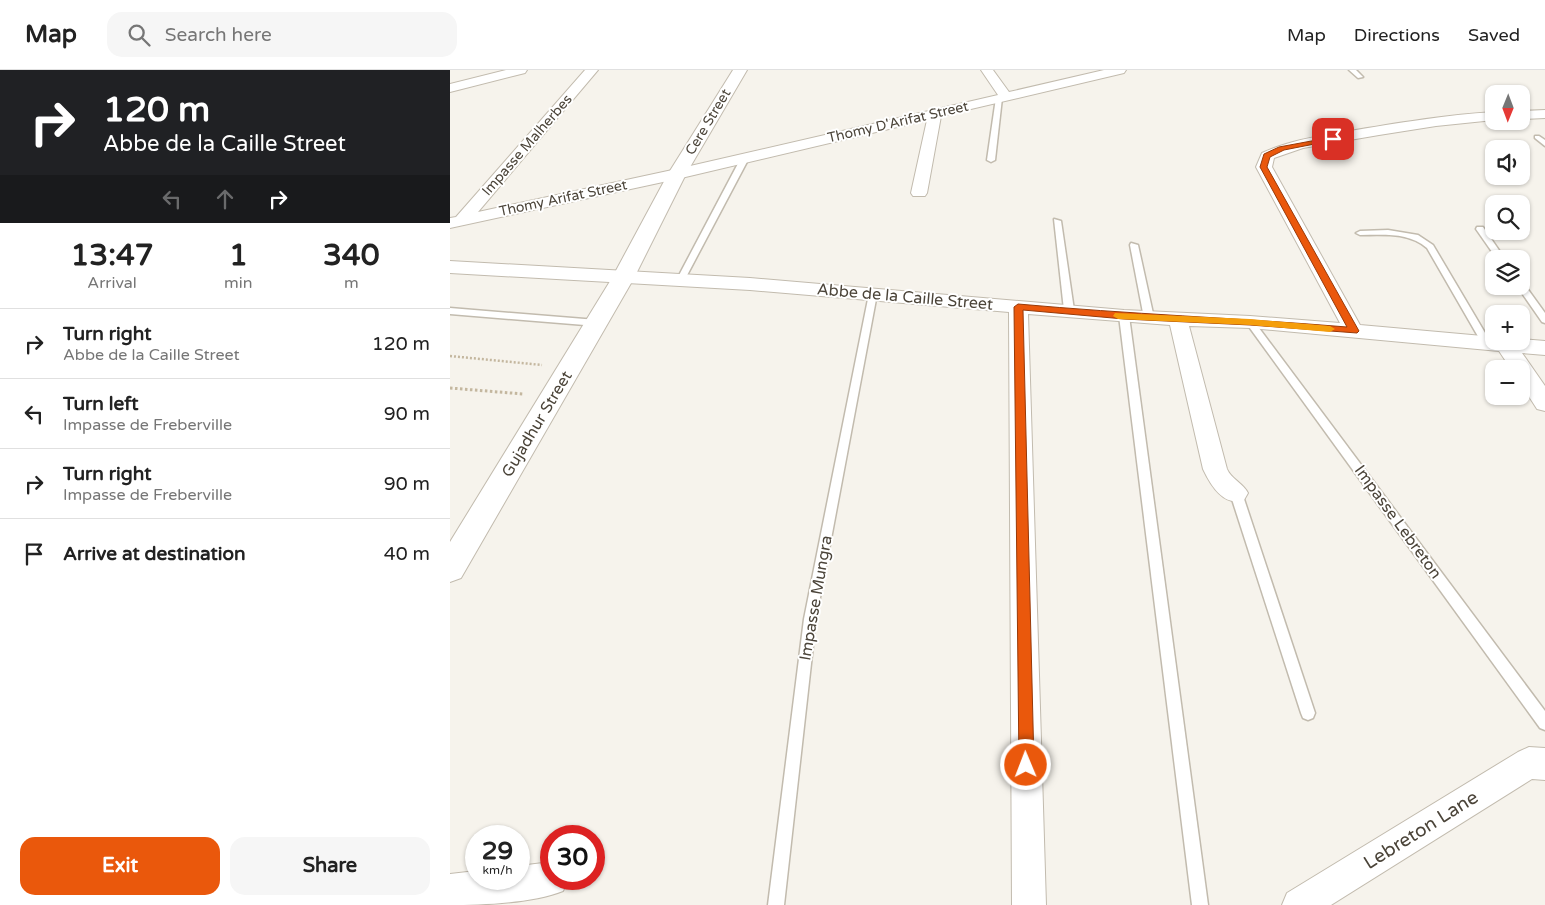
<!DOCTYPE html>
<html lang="en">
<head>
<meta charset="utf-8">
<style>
  :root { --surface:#fff; --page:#f6f6f6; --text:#222; --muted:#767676; --line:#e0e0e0; --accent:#ea580c }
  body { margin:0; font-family:"Varela Round",sans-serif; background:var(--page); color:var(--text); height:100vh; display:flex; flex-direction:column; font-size:19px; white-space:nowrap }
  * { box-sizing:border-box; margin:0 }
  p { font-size:16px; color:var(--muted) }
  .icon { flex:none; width:28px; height:28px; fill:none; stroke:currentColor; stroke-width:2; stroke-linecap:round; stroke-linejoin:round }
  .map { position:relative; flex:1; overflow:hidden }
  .panel { display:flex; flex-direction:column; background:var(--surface); width:450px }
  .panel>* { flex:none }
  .hud { background:#202124; color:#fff; overflow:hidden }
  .needle { width:32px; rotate:181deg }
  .buttons { position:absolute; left:1035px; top:15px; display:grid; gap:10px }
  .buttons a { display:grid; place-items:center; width:45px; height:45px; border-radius:10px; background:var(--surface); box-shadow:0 1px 4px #0004; font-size:25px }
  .speed { position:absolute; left:15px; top:755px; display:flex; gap:10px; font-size:25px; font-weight:700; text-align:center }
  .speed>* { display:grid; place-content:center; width:65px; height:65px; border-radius:50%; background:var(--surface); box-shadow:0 1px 4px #0004; line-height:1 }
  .speed small { font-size:12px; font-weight:400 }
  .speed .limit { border:8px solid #d22; background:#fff; color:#111 }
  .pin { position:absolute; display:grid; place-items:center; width:42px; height:42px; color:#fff; margin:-21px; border-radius:10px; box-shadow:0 2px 8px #0006 }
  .me { position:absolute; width:55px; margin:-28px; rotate:359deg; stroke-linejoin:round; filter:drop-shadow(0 0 4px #0008) }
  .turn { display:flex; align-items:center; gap:18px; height:105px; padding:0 20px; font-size:22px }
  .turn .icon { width:65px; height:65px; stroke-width:2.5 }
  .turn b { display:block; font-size:35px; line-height:42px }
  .lanes { display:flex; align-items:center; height:48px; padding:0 20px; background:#0003; justify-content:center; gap:25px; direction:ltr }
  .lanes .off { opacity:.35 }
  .eta { display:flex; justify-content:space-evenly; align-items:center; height:85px; text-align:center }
  .eta b { font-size:30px; font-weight:800; line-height:35px }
  .primary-button { display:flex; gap:10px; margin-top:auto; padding:10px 20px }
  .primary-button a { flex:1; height:58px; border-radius:15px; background:var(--accent); color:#fff; font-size:20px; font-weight:800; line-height:58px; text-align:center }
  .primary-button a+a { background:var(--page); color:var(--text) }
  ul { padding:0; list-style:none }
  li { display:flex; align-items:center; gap:15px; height:70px; padding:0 20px; border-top:1px solid var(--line) }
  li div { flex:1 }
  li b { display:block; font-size:19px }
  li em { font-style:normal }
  header { display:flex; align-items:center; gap:30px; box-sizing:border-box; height:70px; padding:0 25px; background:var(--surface); border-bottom:1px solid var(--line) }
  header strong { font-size:24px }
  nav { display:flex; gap:28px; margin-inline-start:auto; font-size:18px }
  .search { width:350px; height:45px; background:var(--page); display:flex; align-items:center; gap:12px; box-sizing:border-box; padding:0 18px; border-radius:15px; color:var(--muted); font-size:19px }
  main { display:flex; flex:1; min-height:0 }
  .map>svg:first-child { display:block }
</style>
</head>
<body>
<header>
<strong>Map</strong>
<div class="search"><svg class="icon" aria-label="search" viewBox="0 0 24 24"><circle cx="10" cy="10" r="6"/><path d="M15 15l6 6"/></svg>Search here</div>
<nav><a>Map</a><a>Directions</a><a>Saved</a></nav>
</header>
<main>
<section class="panel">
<div class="hud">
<div class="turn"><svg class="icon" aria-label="right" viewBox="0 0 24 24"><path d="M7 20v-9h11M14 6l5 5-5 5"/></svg><div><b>120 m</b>Abbe de la Caille Street</div></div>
<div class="lanes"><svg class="icon off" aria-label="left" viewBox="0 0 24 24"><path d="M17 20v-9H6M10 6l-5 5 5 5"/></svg><svg class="icon off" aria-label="ahead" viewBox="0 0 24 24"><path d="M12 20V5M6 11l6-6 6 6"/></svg><svg class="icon" aria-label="right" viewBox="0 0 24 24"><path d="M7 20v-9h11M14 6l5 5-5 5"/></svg></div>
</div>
<div class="eta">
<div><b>13:47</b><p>Arrival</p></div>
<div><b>1</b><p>min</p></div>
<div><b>340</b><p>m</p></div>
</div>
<ul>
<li><svg class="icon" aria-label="right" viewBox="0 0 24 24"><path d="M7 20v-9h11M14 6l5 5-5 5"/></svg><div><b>Turn right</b><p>Abbe de la Caille Street</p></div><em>120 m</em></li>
<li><svg class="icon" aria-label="left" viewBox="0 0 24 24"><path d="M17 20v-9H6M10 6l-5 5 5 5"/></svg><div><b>Turn left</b><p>Impasse de Freberville</p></div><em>90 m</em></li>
<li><svg class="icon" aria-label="right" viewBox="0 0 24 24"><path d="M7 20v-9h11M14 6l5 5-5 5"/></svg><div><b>Turn right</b><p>Impasse de Freberville</p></div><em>90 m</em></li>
<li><svg class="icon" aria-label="arrive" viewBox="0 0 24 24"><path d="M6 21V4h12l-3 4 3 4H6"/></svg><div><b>Arrive at destination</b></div><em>40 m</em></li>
</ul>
<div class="primary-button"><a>Exit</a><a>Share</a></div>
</section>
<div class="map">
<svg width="1095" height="835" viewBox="0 0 1095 835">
  <rect width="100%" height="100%" fill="#f6f3ec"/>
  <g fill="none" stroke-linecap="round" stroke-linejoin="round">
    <defs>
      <g id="service">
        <path d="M899 0H906L913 7 908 8Z"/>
        <path d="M549 26 552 28 545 90 541 92 537 90 546 28Z"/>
        <path d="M1085 66H1089L1095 70V76L1085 68Z"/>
        <path d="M292 86 299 88 234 211 233 213H227L226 211Z"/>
        <path d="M604 149 611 151 624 240 619 243 614 240Z"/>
        <path d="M1027 157H1033L1055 189H1047L1026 159Z"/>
        <path d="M938 160 968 165 983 175 1041 273 1039 275H1033L977 178C958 162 934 165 910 165L906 163 910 161Z"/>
        <path d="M681 173 688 175 704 248 699 251 694 248 680 175Z"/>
        <path d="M1071 213 1074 214 1095 243V253L1092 252 1067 216H1071Z"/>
        <path d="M423 221 427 224 366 549 334 835H318L354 549 419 224Z"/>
        <path d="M0 238 147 250 152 253 147 256 0 244Z"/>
        <path d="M674 243 679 246 758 835H742L669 246Z"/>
        <path d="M800 249 803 250 1095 641V660L1090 658 797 254V250Z"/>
        <path d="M786 418 790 420 792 423 865 643 863 648 858 650 853 648 851 643 780 423 782 420Z"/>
      </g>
      <g id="minor">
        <path d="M56 0H77L75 3 0 22V14Z"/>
        <path d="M135 0H148L28 142 227 99 548 25 531 0H543L559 22 654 0H676L674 3 491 46 477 123 475 126H463L461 123 477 50 227 109 0 158V148L6 147Z"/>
        <path d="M1095 40V48L1071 49V41Z"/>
        <path d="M1044 42V50L986 56 929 65 853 78 824 88 822 97 910 255 1044 267V271H1071V269L1095 271V285L1072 283 1095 316V341L1087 339 1071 314V299H1061L1049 281 800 258 739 256 777 399C781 409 793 413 798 423L794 430C774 437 761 416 753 399L720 255 578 244 596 835H562L559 242 300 220 0 203V191L300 208 674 240 800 246 890 253 806 97 812 83C840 70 870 66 900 61 948 53 995 45 1044 42Z"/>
        <path d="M1079 677 1095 678V710L1082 709 881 835H832L837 823 1068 682Z"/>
        <path d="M101 792V809H118L113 821C83 833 32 835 0 835V804L26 801V809H69V796Z"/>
      </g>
      <path id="tertiary" d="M283 0H297L236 104 184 208 11 508 0 512V472L162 208 218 104Z"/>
    </defs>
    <use href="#service" stroke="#c2bbae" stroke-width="3"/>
    <use href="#minor" stroke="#c2bbae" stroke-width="2"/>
    <use href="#tertiary" stroke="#c2bbae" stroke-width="2"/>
    <path stroke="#c4b79f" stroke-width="2.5" stroke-dasharray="2 2" stroke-linecap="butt" d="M0 286 92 295"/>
    <path stroke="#c4b79f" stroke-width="3" stroke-dasharray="2.5 2.5" stroke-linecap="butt" d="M0 318 73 324"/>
    <use href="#service" fill="#fff" fill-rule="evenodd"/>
    <use href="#minor" fill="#fff" fill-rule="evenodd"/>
    <use href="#tertiary" fill="#fff" fill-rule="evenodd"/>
  </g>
  <path fill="#ea580c" stroke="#983908" d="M883 67 886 69 885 70 834 80 820 87 817 97 909 261 907 263 800 255 674 249 573 240 584 695 582 701 576 703 571 701 569 695 564 237 568 234C678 244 788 248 897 257L810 97 814 84 829 77Z"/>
  <path fill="#f59e0b" d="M665 243 800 249 880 256 885 259 880 262 800 255 668 249 663 246Z"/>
  <g text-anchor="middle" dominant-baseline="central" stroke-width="4" stroke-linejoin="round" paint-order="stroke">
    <g font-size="14" fill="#4b4439" stroke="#fff">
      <text transform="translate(258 52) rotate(-59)">Cere Street</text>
      <text transform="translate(448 52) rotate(-13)">Thomy D'Arifat Street</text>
      <text transform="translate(77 75) rotate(-49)">Impasse Malherbes</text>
      <text transform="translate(113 128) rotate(-12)">Thomy Arifat Street</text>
    </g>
    <g font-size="16" fill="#4b4439" stroke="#fff">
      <text transform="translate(455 227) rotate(5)">Abbe de la Caille Street</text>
      <text transform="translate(87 354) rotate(-59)">Gujadhur Street</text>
      <text transform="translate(948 452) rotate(54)">Impasse Lebreton</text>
      <text transform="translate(366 528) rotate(-80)">Impasse Mungra</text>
    </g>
    <g font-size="19" fill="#4b4439" stroke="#fff">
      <text transform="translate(971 760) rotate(-32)">Lebreton Lane</text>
    </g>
  </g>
</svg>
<div class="buttons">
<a><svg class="needle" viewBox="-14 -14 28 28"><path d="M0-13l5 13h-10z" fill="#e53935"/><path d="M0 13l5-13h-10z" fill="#767676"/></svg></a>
<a><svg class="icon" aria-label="sound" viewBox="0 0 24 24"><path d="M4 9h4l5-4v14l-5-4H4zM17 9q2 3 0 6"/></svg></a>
<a><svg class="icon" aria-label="search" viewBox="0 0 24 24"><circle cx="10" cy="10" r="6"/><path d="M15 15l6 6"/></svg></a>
<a><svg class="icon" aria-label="layers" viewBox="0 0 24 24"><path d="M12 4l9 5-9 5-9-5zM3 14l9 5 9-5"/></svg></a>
<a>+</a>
<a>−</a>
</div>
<div class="speed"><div>29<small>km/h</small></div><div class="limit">30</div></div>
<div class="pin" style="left:883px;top:69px;background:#d93025"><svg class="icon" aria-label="arrive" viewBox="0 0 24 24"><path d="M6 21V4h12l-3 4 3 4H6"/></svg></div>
<svg class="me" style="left:576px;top:695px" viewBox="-20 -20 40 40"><circle r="17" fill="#ea580c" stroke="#fff" stroke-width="3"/><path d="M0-11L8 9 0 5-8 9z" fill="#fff"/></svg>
</div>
</main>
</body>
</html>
